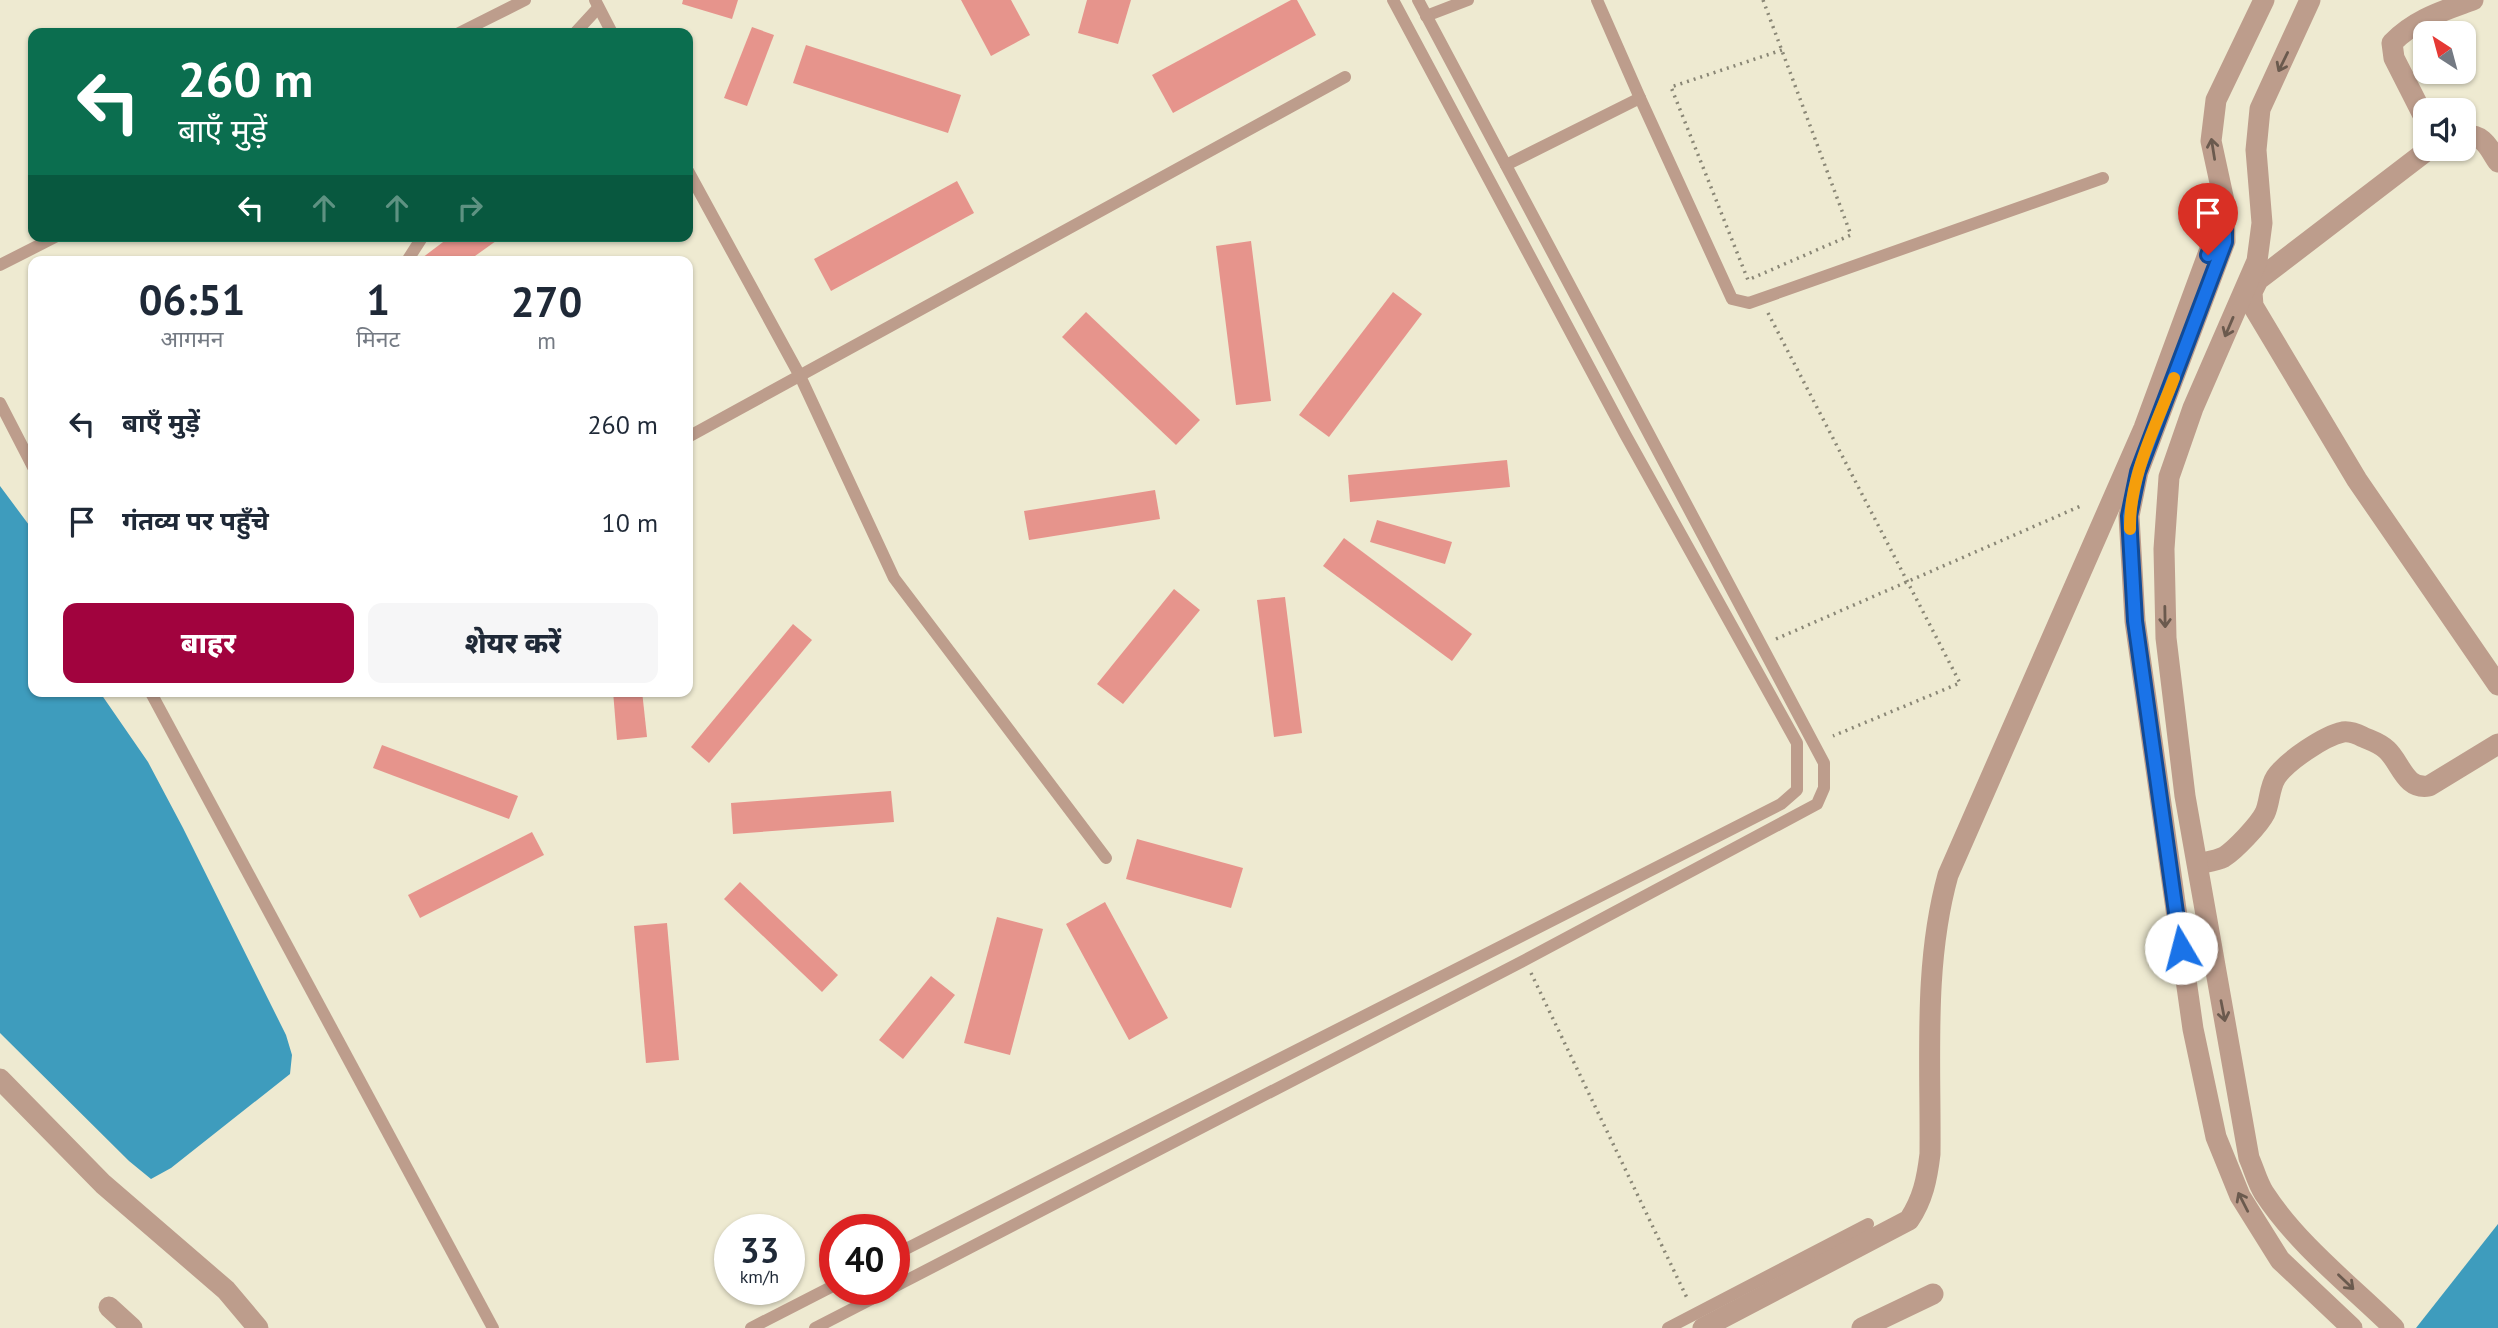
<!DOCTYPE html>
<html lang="hi">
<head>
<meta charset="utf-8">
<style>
  :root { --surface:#fff; --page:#f6f6f7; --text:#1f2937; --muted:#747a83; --accent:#a1033e }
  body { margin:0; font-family:"PT Sans","Noto Sans Devanagari",sans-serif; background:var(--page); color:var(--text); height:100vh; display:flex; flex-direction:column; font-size:26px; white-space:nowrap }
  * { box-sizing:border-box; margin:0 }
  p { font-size:23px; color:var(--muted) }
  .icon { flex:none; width:38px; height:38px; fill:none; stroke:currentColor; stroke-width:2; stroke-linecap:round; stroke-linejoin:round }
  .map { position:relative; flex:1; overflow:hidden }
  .panel { position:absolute; left:28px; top:256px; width:665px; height:441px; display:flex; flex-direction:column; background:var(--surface); border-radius:14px; box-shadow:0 2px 5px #0004 }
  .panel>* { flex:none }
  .banner { position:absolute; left:28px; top:28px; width:665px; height:214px; border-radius:14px; box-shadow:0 2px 5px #0004; background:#0b6e4f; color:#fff; overflow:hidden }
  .needle { width:46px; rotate:324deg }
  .buttons { position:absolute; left:2413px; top:21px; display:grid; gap:14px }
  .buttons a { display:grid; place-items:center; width:63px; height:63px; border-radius:14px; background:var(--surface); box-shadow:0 2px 5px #0004; font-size:35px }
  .speed { position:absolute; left:714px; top:1214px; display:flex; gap:14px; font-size:35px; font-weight:700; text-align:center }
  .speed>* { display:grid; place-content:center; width:91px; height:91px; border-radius:50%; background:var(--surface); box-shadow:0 2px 5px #0004; line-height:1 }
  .speed small { font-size:18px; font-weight:400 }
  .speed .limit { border:10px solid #d22; background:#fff; color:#111 }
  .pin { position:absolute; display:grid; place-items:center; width:60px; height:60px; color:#fff; margin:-72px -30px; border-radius:50% 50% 50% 0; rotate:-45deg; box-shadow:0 0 7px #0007 }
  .pin .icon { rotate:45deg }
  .me { position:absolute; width:77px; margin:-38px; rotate:352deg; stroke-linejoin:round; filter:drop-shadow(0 0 5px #0008) }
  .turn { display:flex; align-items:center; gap:24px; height:147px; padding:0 35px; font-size:32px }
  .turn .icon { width:91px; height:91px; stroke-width:2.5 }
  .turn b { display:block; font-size:49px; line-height:60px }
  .lanes { display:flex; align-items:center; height:66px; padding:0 35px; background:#0003; justify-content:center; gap:35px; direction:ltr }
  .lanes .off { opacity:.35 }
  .eta { display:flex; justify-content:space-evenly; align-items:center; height:119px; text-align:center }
  .eta b { font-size:42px; font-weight:800; line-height:49px }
  .action { display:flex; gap:14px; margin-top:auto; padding:14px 35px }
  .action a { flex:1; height:80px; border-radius:14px; background:var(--accent); color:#fff; font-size:28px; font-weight:800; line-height:80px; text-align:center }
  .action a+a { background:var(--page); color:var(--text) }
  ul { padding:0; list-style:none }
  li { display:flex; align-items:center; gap:21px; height:98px; padding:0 35px }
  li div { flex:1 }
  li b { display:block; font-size:26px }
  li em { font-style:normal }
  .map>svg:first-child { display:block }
</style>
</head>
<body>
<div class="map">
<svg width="2498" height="1328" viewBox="0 0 2498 1328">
  <rect width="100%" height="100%" fill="#eeead1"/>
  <g fill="#3e9cbd">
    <path d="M0 486 29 525 33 536V691H99L148 762 183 828 286 1035 292 1055 290 1074 171 1168 151 1179 129 1161 0 1033Z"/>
    <path d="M2498 1224V1328H2416Z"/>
  </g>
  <g fill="#e6948c">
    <path d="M683 0H738L732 19 682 4Z"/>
    <path d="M961 0H1011L1030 35 991 56Z"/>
    <path d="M1087 0H1131L1118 44 1078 33Z"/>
    <path d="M1291 0H1297L1316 35 1173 113 1152 75Z"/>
    <path d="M752 27 774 35 747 106 724 98Z"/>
    <path d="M806 45 961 95 948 133 793 83Z"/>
    <path d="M957 181 974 213 831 291 814 259Z"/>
    <path d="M451 236H503L468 261H418Z"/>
    <path d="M1251 241 1271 401 1236 405 1216 246Z"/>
    <path d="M1393 292 1422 314 1329 437 1299 415Z"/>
    <path d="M1086 312 1200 420 1176 445 1062 337Z"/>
    <path d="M1507 460 1510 487 1350 502 1348 475Z"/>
    <path d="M1155 490 1160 519 1029 540 1024 511Z"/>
    <path d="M1377 520 1452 542 1445 564 1370 542Z"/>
    <path d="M1344 538 1472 634 1452 661 1323 566Z"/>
    <path d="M1174 589 1200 610 1123 704 1097 684Z"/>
    <path d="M1285 597 1302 733 1274 737 1257 600Z"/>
    <path d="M793 624 812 640 709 763 691 747Z"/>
    <path d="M613 691H642L647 737 617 740Z"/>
    <path d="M382 745 518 796 509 819 373 768Z"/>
    <path d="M891 791 894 822 733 834 731 803Z"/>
    <path d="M532 832 544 855 420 918 408 895Z"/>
    <path d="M1137 839 1243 868 1231 908 1126 879Z"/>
    <path d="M740 882 838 975 822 992 724 899Z"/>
    <path d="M1105 902 1168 1018 1129 1040 1066 924Z"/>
    <path d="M997 917 1043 929 1010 1055 964 1043Z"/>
    <path d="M667 923 679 1060 646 1063 634 926Z"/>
    <path d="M931 976 955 995 903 1059 879 1040Z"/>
  </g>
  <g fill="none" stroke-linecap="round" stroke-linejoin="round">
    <g stroke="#8a8776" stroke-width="3.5" stroke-dasharray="2 5" stroke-linecap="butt">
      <path d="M1763 0 1851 235 1748 280 1671 87 1782 50"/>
      <path d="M1768 313 1960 683 1833 736"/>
      <path d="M1776 639 2083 505"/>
      <path d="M1531 973 1688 1300"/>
    </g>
    <g stroke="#bd9d8c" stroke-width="12">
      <path d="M595 0 612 33"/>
      <path d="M1597 0 1640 98"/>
      <path d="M1426 16 1468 0"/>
      <path d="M459 33 525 0"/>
      <path d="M575 33 598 8"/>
      <path d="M1506 165 1640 98 1732 299 1749 303 2103 178"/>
      <path d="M688 171 800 376 894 578 1106 858"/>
      <path d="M407 261 423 236"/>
      <path d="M0 265 57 236"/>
      <path d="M0 403 33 467"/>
      <path d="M688 437 1345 77"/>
      <path d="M150 691 493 1328"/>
      <path d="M894 1255 1781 804 1797 790V743L1625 434 1393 0"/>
      <path d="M894 1287 1525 960 1817 804 1824 788V763L1418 0"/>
      <path d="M751 1328 835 1285"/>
      <path d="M815 1328 889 1290"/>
      <path d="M1668 1328 1868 1224"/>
    </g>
    <g stroke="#bd9d8c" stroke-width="21">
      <path d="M2426 121 2394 58 2392 43C2415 19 2443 11 2473 0"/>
      <path d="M2464 135C2484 134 2488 147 2498 162"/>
      <path d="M2429 149 2258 280 2252 292 2253 306 2357 480 2498 685"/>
      <path d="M2198 864C2206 862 2216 861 2224 857 2235 850 2259 825 2265 813 2270 802 2269 788 2276 777 2287 761 2324 736 2343 732 2350 731 2357 734 2363 737 2372 741 2380 743 2387 750 2401 763 2405 790 2429 786L2498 744"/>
      <path d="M0 1079 103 1184 226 1290 258 1328"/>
      <path d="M109 1307 132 1328"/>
      <path d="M1703 1328 1909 1220C1923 1199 1927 1179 1930 1154 1931 1060 1923 965 1948 875L2144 428 2217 230 2225 216"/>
      <path d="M1862 1328 1933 1294"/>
    </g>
    <g stroke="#bd9d8c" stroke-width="21">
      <path d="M2264 0 2216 100 2211 141 2224 201 2225 241 2138 472 2129 516 2135 621 2193 1029 2216 1137 2240 1196 2280 1260 2352 1328"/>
      <path d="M2310 0 2260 109 2256 150 2262 223 2257 261 2193 408 2169 477 2164 549 2166 638 2185 796 2249 1158C2254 1169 2257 1182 2264 1193 2298 1245 2350 1285 2394 1328"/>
    </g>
  </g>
  <defs><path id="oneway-shaft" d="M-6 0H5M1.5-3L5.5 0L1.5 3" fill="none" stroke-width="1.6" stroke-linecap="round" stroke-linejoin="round" transform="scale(1.75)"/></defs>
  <g stroke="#6b5a4e">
    <use href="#oneway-shaft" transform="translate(2283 62) rotate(116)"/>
    <use href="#oneway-shaft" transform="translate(2213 149) rotate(-99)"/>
    <use href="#oneway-shaft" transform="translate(2229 327) rotate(113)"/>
    <use href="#oneway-shaft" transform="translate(2165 617) rotate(89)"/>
    <use href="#oneway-shaft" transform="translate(2223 1011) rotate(79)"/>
    <use href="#oneway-shaft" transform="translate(2243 1202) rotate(-117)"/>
    <use href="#oneway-shaft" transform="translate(2346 1282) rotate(44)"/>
  </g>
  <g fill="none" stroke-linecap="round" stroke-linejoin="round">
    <defs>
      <path id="route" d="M2181 948 2135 621 2129 516 2138 472 2225 242V216L2217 230 2208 255"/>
    </defs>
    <use href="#route" stroke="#114b97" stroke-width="18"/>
    <use href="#route" stroke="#1a73e8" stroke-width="12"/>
    <path stroke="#f59e0b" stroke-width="12" d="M2130 529C2129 477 2156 426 2174 378"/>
  </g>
</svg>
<div class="buttons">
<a><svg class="needle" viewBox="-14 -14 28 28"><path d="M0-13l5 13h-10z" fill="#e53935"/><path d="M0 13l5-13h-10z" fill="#747a83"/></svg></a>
<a><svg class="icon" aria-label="sound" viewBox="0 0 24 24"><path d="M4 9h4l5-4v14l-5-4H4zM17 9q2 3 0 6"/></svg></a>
</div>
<div class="speed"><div>33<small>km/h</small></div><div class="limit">40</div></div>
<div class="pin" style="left:2208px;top:255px;background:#d93025"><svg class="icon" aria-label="arrive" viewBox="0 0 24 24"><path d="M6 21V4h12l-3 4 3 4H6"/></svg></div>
<svg class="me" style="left:2181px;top:948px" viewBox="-20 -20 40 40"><circle r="19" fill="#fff"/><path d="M0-13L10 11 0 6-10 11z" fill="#1a73e8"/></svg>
<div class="banner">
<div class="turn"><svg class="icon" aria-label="left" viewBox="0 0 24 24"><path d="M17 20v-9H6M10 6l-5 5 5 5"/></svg><div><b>260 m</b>बाएँ मुड़ें</div></div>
<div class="lanes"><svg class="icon" aria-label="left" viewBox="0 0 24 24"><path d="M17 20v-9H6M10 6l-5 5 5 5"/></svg><svg class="icon off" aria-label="ahead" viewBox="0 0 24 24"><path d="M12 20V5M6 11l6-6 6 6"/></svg><svg class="icon off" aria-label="ahead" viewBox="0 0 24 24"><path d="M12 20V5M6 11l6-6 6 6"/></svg><svg class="icon off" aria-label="right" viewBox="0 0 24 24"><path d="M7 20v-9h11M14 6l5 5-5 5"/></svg></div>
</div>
<section class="panel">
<div class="eta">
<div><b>06:51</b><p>आगमन</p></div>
<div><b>1</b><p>मिनट</p></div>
<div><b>270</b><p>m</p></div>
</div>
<ul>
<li><svg class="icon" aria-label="left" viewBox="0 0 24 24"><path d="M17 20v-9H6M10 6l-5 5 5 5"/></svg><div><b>बाएँ मुड़ें</b></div><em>260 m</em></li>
<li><svg class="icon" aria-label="arrive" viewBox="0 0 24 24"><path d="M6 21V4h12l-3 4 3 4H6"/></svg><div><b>गंतव्य पर पहुँचे</b></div><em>10 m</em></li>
</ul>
<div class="action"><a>बाहर</a><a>शेयर करें</a></div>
</section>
</div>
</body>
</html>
